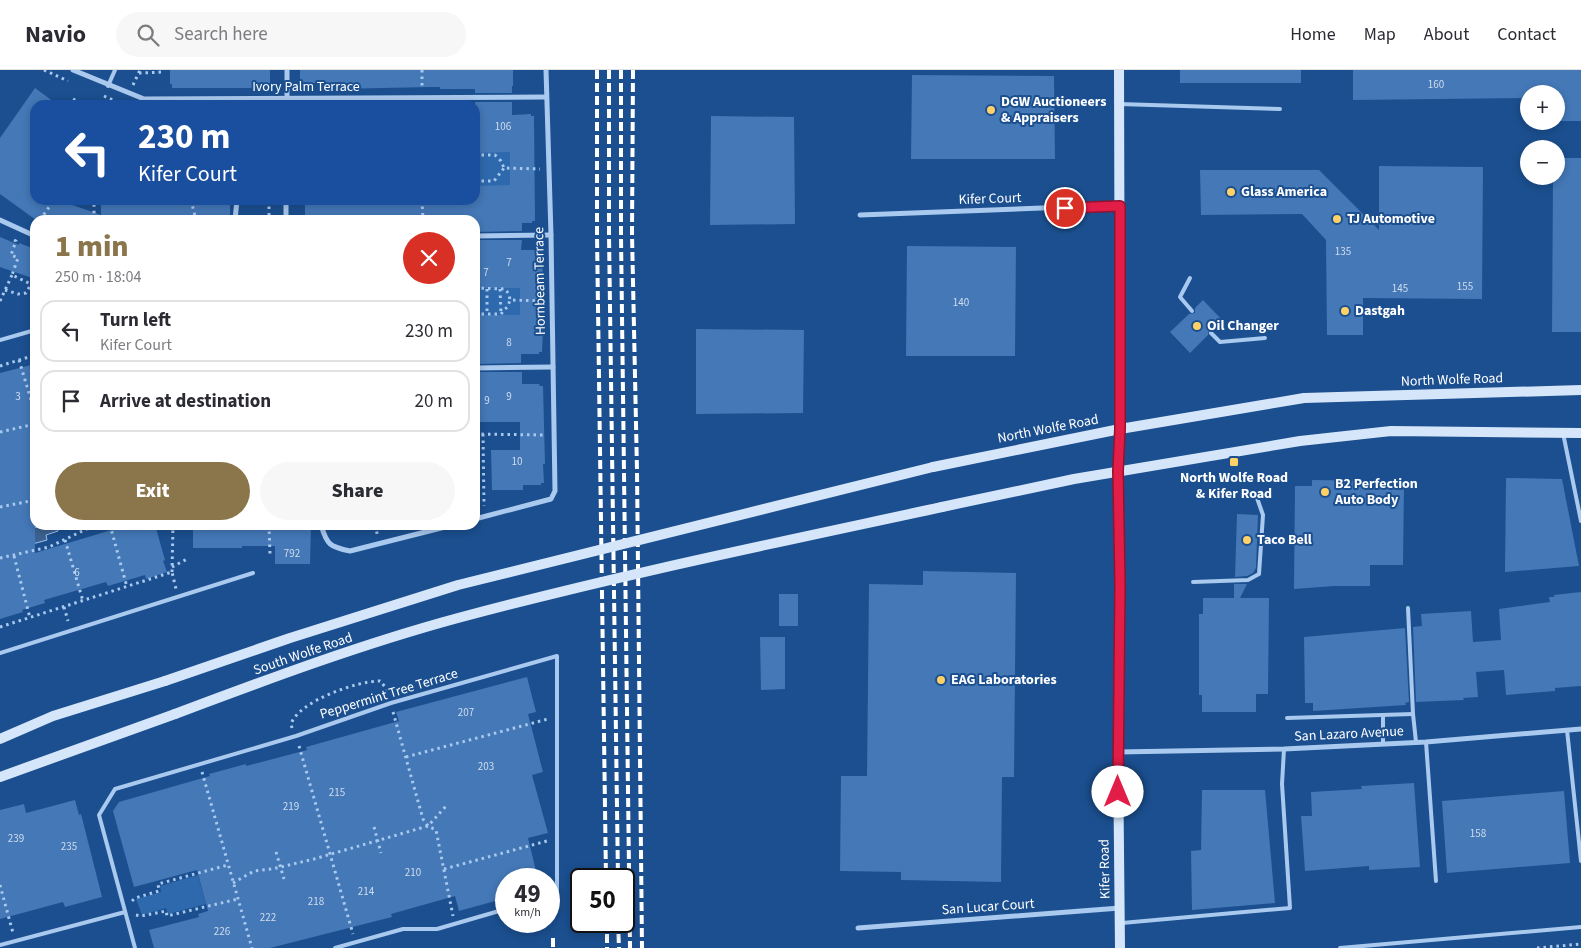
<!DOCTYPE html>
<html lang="en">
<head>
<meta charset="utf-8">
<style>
  :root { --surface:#fff; --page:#f7f7f7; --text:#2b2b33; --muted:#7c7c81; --line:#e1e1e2; --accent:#8a764a }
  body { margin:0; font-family:"Source Sans 3",sans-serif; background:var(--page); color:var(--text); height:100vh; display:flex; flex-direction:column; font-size:19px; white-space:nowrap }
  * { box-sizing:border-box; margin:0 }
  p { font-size:16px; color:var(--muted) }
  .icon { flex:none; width:28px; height:28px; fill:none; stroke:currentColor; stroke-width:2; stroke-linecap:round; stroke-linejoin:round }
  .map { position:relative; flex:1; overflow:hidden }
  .sheet { position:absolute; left:30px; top:145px; width:450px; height:315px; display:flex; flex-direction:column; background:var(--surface); border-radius:15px; box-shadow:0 2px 8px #0003 }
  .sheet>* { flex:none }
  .guide { position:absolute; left:30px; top:30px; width:450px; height:105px; border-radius:15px; box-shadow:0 2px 8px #0003; background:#1a4fa0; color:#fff; overflow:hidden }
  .controls { position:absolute; left:1520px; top:15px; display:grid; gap:10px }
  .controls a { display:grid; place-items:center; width:45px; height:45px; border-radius:50%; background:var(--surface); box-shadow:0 2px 8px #0003; font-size:25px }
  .speed { position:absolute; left:495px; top:798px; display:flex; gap:10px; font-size:25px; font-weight:700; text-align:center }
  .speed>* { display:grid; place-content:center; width:65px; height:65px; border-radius:50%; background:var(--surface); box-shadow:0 2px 8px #0003; line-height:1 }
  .speed small { font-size:12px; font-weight:400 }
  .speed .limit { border:2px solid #111; border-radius:8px; background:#fff; color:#111 }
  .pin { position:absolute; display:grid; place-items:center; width:42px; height:42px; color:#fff; margin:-21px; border:2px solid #fff; border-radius:50%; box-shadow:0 1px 5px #0007 }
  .me { position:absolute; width:55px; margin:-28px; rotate:0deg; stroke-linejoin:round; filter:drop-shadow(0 0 4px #0008) }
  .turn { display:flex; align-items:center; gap:18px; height:105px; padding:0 25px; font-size:22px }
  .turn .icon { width:65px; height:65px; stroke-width:2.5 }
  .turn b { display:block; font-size:35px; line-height:42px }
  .round { display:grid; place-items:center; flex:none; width:52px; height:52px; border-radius:26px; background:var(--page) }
  .overview { display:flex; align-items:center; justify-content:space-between; height:85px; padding:0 25px }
  h1 { font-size:30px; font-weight:800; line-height:38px; color:var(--accent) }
  .primary-button { display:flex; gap:10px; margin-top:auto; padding:10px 25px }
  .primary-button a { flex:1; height:58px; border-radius:30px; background:var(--accent); color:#fff; font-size:20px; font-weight:800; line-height:58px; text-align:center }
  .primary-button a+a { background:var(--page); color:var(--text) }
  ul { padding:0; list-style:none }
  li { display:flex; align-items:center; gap:15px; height:62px; margin:0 10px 8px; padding:0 15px; border:2px solid var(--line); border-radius:15px }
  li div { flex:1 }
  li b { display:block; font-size:19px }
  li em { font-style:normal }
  header { display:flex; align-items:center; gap:30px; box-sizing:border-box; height:70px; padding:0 25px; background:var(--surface); border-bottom:1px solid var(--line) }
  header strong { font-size:24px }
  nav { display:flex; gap:28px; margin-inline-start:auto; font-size:18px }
  .search { width:350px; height:45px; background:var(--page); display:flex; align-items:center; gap:12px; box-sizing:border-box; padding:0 18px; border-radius:28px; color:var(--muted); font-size:19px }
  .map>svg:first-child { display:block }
</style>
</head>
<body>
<header>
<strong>Navio</strong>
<div class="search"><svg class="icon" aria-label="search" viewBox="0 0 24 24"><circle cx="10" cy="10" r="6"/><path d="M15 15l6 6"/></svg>Search here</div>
<nav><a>Home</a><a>Map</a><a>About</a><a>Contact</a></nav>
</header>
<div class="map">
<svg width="1581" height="878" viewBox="0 0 1581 878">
  <rect width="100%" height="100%" fill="#1b4f8f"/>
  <g fill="#2e69ad">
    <path d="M475 77H510V121L475 122Z"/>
    <path d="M475 214 520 215V248L475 249Z"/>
    <path d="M198 805 206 834 168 844 166 838 142 845 136 829 161 822 160 816Z"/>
  </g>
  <path fill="#3c6290" stroke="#9cc4f0" d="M37 455H56L58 461 46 465 47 470 25 476 21 461 37 457Z"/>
  <g fill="#4478b7">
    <path d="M170 0H270V14H252V18H172V14H170Z"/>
    <path d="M300 0H513V16H512V23H475V19H440V17H432L333 19 332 18H322V13H300Z"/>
    <rect x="1180" y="0" width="121" height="13"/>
    <path d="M1353 0H1581V51H1556V24H1529V28L1353 30Z"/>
    <path d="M912 5 1054 6 1055 89H911Z"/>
    <path d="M35 18 58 35H35V130H58L101 145V130H230V147L186 146V150H36L0 124V68Z"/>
    <path d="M475 32H512V45L531 44V46H534L535 151H532V153H522V161L475 162V150H305V130H475V116L510 115V82L475 83Z"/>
    <path d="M711 46 794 47 795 154 710 155Z"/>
    <path d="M1556 88H1581V262H1552L1553 106H1556Z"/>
    <path d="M1379 96 1483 97 1482 229 1363 228V265H1327L1326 170 1302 144 1201 145 1200 100H1319L1379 160Z"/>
    <path d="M0 167 19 175V173L35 179V209L0 197Z"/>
    <path d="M475 170H522L521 180H539V182H542L544 237 542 282H539V284H521V293L475 294V245H520V218H475Z"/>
    <path d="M907 176 1016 177 1015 286H906Z"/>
    <path d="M1203 230 1223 251 1213 260H1209L1208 265 1190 283 1170 262 1189 244 1195 243V238Z"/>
    <path d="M696 259 804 260 803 343 696 344Z"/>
    <path d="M35 294V483L128 455H155L165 490 163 491 167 502 146 509 145 505 108 516 106 512 44 530 45 533 22 540 23 542 0 549V303Z"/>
    <path d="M475 302H522V314H539L540 316H543L545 394H543L544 413H541V415H523V420H492L491 380H520V352H475Z"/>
    <path d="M1506 408 1562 409 1579 496 1505 502Z"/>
    <path d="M1312 410 1381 411V414L1404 415 1403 495H1370V516H1334L1294 519 1295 416H1312Z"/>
    <path d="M1237 444 1258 445 1256 498 1253 503 1247 506 1235 507Z"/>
    <path d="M193 455H311L310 494H275V476H242V478H193Z"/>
    <path d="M923 501 1016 503 1014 707H1002L1001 812 901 810V802L840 801 841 706H867L869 514 923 515Z"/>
    <path d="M1234 514H1247L1240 528H1269L1268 624H1256V642H1202V625H1199V544H1203V528H1234Z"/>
    <path d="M1581 522V616L1555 618V621L1506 625 1504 600 1476 602 1478 627 1463 628 1464 630 1416 632 1413 557 1422 556 1421 544 1471 541 1473 572 1501 570 1499 539 1550 532 1549 527H1554V525Z"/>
    <rect x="779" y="524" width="19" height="32"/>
    <path d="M1405 558 1409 632 1405 633 1406 635 1313 641V633H1305L1304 567Z"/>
    <path d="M760 567H785V619L761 620Z"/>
    <path d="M527 607 536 642 528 644 543 702 532 705 548 763 528 768 538 809H506V828L459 841 455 826 391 844 392 847 270 878H154L149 860 199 847 198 844 208 841 197 800 134 817 113 741 119 732 210 706 209 704 246 694V696L307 680 306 677 399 651 396 642Z"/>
    <path d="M1414 713 1420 797 1369 800V796L1305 801 1301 746H1312L1311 722 1362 719 1361 716Z"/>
    <path d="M1202 720H1265L1275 833 1192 840 1191 781 1201 780Z"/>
    <path d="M1564 721 1570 793 1447 803 1442 731Z"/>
    <path d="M75 730 79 745 81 744 102 827 65 837 63 832 0 849V740L24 734 26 743Z"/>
  </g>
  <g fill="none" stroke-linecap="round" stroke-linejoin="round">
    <g stroke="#a9c9ee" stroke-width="3" stroke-dasharray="2.5 4" stroke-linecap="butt">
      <path d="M44 0 68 11"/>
      <path d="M422 0V17"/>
      <path d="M139 3 164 2"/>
      <path d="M133 15 140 0"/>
      <path d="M104 26 124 35"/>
      <path d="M73 29 85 35"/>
      <path d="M475 85H495L501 91 504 98 540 99"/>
      <path d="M475 111H494L504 98"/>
      <path d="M82 130 94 134V150"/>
      <path d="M191 130 196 150"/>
      <path d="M269 130V150"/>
      <path d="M422 130 423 150"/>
      <path d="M40 150 54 130"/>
      <path d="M14 170 16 171 11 185 18 188 12 205 35 216"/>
      <path d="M475 218 505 219 509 224 510 230 542 231"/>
      <path d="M487 219V244"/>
      <path d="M500 219 501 244"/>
      <path d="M5 220 18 224 26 223 31 214"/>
      <path d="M0 231 12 205"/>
      <path d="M475 244H501L508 236 510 230"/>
      <path d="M19 290 35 343"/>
      <path d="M0 296 35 285"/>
      <path d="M0 362 35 354"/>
      <path d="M475 364 544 365"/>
      <path d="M483 364 484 436"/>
      <path d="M0 437 35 430"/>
      <path d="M110 455 127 517"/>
      <path d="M269 455 270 484"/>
      <path d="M376 455 377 464"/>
      <path d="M65 470 83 531"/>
      <path d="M14 486 30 548"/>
      <path d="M0 488 49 477 95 455"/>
      <path d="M172 497 189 488"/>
      <path d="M172 502 173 455"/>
      <path d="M64 537 68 551"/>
      <path d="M0 557 172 502 176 519"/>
      <path d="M393 642 423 749 428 756 436 760 453 846"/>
      <path d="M292 658 291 654C299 631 357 611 380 611L387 619 389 624"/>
      <path d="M299 676 353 864"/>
      <path d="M406 687 548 649"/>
      <path d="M202 702 252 878"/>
      <path d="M374 757 381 783"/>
      <path d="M276 782 284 809"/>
      <path d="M444 799 547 771"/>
      <path d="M233 813 254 801 272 799 314 789 428 756 447 735"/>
      <path d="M0 815 13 863"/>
      <path d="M132 831 135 828 159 821 158 814 228 795"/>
      <path d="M136 845 141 846 166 841 167 846 238 829"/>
      <path d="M1537 878 1581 874"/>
    </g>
    <g stroke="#a9c9ee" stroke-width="4">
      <path d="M108 16 115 0"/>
      <path d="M1119 34 1280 39"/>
      <path d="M1190 208 1180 227 1192 241"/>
      <path d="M1211 263 1220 272 1265 268"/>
      <path d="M0 270 35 260"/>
      <path d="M1563 363 1581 451"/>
      <path d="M1193 512 1248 510 1259 504 1263 445 1257 428"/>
      <path d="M1408 538 1413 644 1416 672"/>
      <path d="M0 583 253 503"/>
      <path d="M1383 646V674"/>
      <path d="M1287 648 1413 644"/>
      <path d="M1567 660 1581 791"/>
      <path d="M1426 672 1436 811"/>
      <path d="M1122 853 1290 838 1282 714 1284 679"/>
      <path d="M0 875 125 842"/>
      <path d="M135 878 99 745 115 719 296 666 391 633 557 586V825L549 827"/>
      <path d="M335 878 403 859H437L506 839"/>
      <path d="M1340 878 1581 857"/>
    </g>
    <g stroke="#a9c9ee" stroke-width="5">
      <path d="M73 0 144 29 545 27"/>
      <path d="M287 0V35"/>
      <path d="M860 145 1120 135"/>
      <path d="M0 150 35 166"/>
      <path d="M235 150 237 130"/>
      <path d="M286 150V130"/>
      <path d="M475 166 551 165"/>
      <path d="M475 298 553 297"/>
      <path d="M475 449 551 429 555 421 551 165 546 0"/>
      <path d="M321 455C327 475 330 477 350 481L453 455"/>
      <path d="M1118 682 1284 679 1426 672 1581 659"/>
      <path d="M858 858 1120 838"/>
    </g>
    <g stroke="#d6e6fa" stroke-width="10">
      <path d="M1119 0 1120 359 1118 401 1120 514 1118 682 1120 878"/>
      <path d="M933 397 1120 359 1304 328 1581 320"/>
      <path d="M942 437 1074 409 1300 371 1391 361 1581 363"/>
      <path d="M0 669 53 646 165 611"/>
      <path d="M0 707 175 644"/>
    </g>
    <g stroke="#fff" stroke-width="4" stroke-dasharray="9 4" stroke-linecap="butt">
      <path d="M597 0V165L606 809"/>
      <path d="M609 0V165L618 809"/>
      <path d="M621 0V166L630 878"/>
      <path d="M633 0 632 164 637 401 642 878"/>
      <path d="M607 851V878"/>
      <path d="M618 851 619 878"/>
      <path d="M553 868V878"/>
    </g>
    <g stroke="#d6e6fa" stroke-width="10">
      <path d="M165 611 290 568 458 515 933 397"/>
      <path d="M175 644C268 609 362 574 458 548 618 505 780 472 942 437"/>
    </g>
  </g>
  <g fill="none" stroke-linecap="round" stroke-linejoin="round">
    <defs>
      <path id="route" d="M1065 138 1120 136V359L1118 401 1120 514 1118 722"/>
    </defs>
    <use href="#route" stroke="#92132f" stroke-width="12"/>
    <use href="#route" stroke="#e11d48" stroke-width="9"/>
  </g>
  <g fill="#ffd166" stroke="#1b4f8f" stroke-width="2">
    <circle cx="991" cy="40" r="5"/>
    <circle cx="1231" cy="122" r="5"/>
    <circle cx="1337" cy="149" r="5"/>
    <circle cx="1345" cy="241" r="5"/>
    <circle cx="1197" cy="256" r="5"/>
    <rect x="1229" y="387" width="10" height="10" rx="2.5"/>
    <circle cx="1325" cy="422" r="5"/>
    <circle cx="1247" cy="470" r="5"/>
    <circle cx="941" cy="610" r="5"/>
  </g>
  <g text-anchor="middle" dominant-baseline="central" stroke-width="4" stroke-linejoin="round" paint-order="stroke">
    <g font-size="11" fill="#d0dded">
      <text x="1436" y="14">160</text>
      <text x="503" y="56">106</text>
      <text x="1343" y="181">135</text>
      <text x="509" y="192">7</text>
      <text x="486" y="202">7</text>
      <text x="1465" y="216">155</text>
      <text x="1400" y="218">145</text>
      <text x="961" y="232">140</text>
      <text x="509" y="272">8</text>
      <text x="18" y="326">3</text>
      <text x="509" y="326">9</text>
      <text x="487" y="330">9</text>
      <text x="517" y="391">10</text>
      <text x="292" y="483">792</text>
      <text x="77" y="502">6</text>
      <text x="466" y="642">207</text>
      <text x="486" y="696">203</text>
      <text x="337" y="722">215</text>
      <text x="291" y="736">219</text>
      <text x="1478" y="763">158</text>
      <text x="16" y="768">239</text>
      <text x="69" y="776">235</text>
      <text x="413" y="802">210</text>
      <text x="366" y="821">214</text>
      <text x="316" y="831">218</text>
      <text x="268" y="847">222</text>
      <text x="222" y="861">226</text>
    </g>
    <g font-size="14" fill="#fff" stroke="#1b4f8f">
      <text x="306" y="17">Ivory Palm Terrace</text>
      <text transform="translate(990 129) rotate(-2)">Kifer Court</text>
      <text transform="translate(540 211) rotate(-91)">Hornbeam Terrace</text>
      <text transform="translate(1452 310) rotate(-2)">North Wolfe Road</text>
      <text transform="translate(1048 359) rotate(-11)">North Wolfe Road</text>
      <text transform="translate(303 584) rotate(-19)">South Wolfe Road</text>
      <text transform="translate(389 624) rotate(-17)">Peppermint Tree Terrace</text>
      <text transform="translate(1349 664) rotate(-3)">San Lazaro Avenue</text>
      <text transform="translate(1105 799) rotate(-91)">Kifer Road</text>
      <text transform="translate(988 837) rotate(-4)">San Lucar Court</text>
    </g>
    <g font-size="14" font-weight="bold" fill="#fff" stroke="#1b4f8f" text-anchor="start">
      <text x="1001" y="32">DGW Auctioneers<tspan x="1001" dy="16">&amp; Appraisers</tspan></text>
      <text x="1241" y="122">Glass America</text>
      <text x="1347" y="149">TJ Automotive</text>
      <text x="1355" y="241">Dastgah</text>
      <text x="1207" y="256">Oil Changer</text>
      <text x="1234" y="408" text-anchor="middle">North Wolfe Road<tspan x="1234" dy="16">&amp; Kifer Road</tspan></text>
      <text x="1335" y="414">B2 Perfection<tspan x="1335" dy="16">Auto Body</tspan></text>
      <text x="1257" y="470">Taco Bell</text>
      <text x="951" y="610">EAG Laboratories</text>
    </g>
  </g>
</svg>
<div class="controls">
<a>+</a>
<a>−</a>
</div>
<div class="speed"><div>49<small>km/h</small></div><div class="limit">50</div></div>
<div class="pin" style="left:1065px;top:138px;background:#d93025"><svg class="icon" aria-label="arrive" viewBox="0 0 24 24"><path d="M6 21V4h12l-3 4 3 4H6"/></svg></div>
<svg class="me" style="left:1118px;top:722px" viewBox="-20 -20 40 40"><circle r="19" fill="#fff"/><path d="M0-13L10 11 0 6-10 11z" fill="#e11d48"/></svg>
<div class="guide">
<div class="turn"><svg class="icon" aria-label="left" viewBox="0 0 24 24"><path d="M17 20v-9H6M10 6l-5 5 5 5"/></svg><div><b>230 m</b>Kifer Court</div></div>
</div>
<section class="sheet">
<div class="overview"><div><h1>1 min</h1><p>250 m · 18:04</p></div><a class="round" style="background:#d93025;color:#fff"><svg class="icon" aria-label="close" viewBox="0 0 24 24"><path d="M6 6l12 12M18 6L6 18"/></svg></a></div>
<ul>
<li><svg class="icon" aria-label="left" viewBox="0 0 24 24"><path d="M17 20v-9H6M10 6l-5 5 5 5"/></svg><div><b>Turn left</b><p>Kifer Court</p></div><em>230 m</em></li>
<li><svg class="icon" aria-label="arrive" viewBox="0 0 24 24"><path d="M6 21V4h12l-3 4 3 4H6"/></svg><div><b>Arrive at destination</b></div><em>20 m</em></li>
</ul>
<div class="primary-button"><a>Exit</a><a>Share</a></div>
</section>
</div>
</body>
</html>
